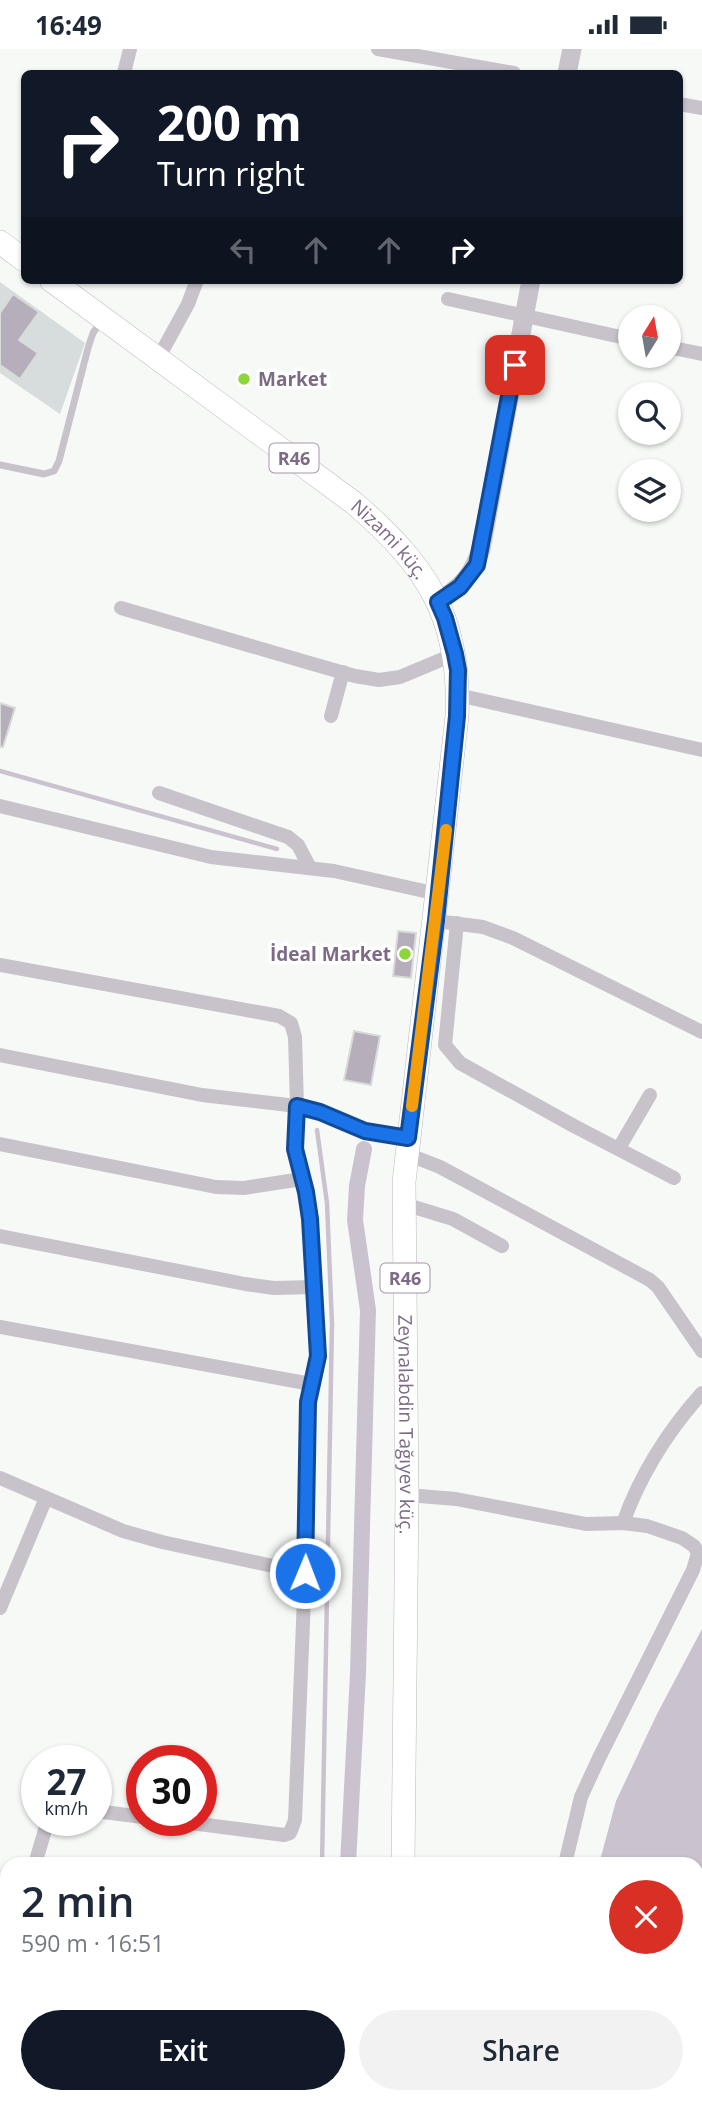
<!DOCTYPE html>
<html lang="en">
<head>
<meta charset="utf-8">
<style>
  :root { --surface:#fff; --page:#f2f2f3; --text:#1f2937; --muted:#747a83; --accent:#111827 }
  body { margin:0; font-family:"Open Sans",sans-serif; background:var(--page); color:var(--text); height:100vh; display:flex; flex-direction:column; font-size:26px; white-space:nowrap }
  * { box-sizing:border-box; margin:0 }
  p { font-size:23px; color:var(--muted) }
  .icon { flex:none; width:38px; height:38px; fill:none; stroke:currentColor; stroke-width:2; stroke-linecap:round; stroke-linejoin:round }
  .map { position:relative; flex:1; overflow:hidden }
  .side { position:absolute; left:0px; top:1808px; width:704px; height:247px; display:flex; flex-direction:column; background:var(--surface); border-radius:21px 21px 0 0; box-shadow:0 2px 5px #0004 }
  .side>* { flex:none }
  .banner { position:absolute; left:21px; top:21px; width:662px; height:214px; border-radius:10px; box-shadow:0 2px 5px #0004; background:#111827; color:#fff; overflow:hidden }
  .needle { width:46px; rotate:11deg }
  .tools { position:absolute; left:618px; top:256px; display:grid; gap:14px }
  .tools a { display:grid; place-items:center; width:63px; height:63px; border-radius:50%; background:var(--surface); box-shadow:0 2px 5px #0004; font-size:35px }
  .speed { position:absolute; left:21px; top:1696px; display:flex; gap:14px; font-size:35px; font-weight:700; text-align:center }
  .speed>* { display:grid; place-content:center; width:91px; height:91px; border-radius:50%; background:var(--surface); box-shadow:0 2px 5px #0004; line-height:1 }
  .speed small { font-size:18px; font-weight:400 }
  .speed .limit { border:10px solid #d22; background:#fff; color:#111 }
  .pin { position:absolute; display:grid; place-items:center; width:60px; height:60px; color:#fff; margin:-30px; border-radius:14px; box-shadow:0 4px 10px #0006 }
  .me { position:absolute; width:77px; margin:-38px; rotate:1deg; stroke-linejoin:round; filter:drop-shadow(0 0 5px #0008) }
  .turn { display:flex; align-items:center; gap:24px; height:147px; padding:0 21px; font-size:32px }
  .turn .icon { width:91px; height:91px; stroke-width:2.5 }
  .turn b { display:block; font-size:49px; line-height:60px }
  .lanes { display:flex; align-items:center; height:66px; padding:0 21px; background:#0003; justify-content:center; gap:35px; direction:ltr }
  .lanes .off { opacity:.35 }
  .round { display:grid; place-items:center; flex:none; width:74px; height:74px; border-radius:37px; background:var(--page) }
  .summary { display:flex; align-items:center; justify-content:space-between; height:119px; padding:0 21px }
  h1 { font-size:42px; font-weight:600; line-height:52px }
  .cta { display:flex; gap:14px; margin-top:auto; padding:14px 21px }
  .cta a { flex:1; height:80px; border-radius:42px; background:var(--accent); color:#fff; font-size:28px; font-weight:600; line-height:80px; text-align:center }
  .cta a+a { background:var(--page); color:var(--text) }
  .status { display:flex; justify-content:space-between; align-items:center; height:49px; padding:0 35px; background:var(--surface); direction:ltr }
  .status svg { height:19px; fill:currentColor }
  .map>svg:first-child { display:block }
</style>
</head>
<body>
<div class="status"><b>16:49</b><svg viewBox="0 0 49 12"><path d="M0 12V9h3v3zM5 12V6h3v6zM10 12V3h3v9zM15 12V0h3v12zM26 1h20v11H26zM47 4h2v5h-2z"/></svg></div>
<div class="map">
<svg width="702" height="2053" viewBox="0 0 702 2053">
  <rect width="100%" height="100%" fill="#f7f9f7"/>
  <path fill="#e9eaea" d="M123 2048H367L368 2053H122Z"/>
  <path fill="#d6dddc" d="M0 233 85 294 60 365 0 324Z"/>
  <path fill="#cac3cf" d="M702 1580V2053H573V2048H696V1815H599L616 1752 657 1665Z"/>
  <g fill="none" stroke-linecap="round" stroke-linejoin="round">
    <g stroke="#cac3cf" stroke-width="4.5">
      <path d="M0 722 277 800"/>
      <path d="M317 1081 327 1154 332 1275 322 1815"/>
      <path d="M0 1964 7 1945"/>
      <path d="M83 2053 84 2048"/>
    </g>
    <g stroke="#cac3cf" stroke-width="16">
      <path d="M348 1815 358 1624 368 1261 355 1171 357 1137 364 1100"/>
      <path d="M18 2053 19 2048"/>
    </g>
  </g>
  <g fill="#b6aeba" stroke="#d9dbd9" stroke-width="2">
    <path d="M13 245 39 263 19 291 38 304 20 330 0 316V264Z"/>
    <path d="M0 654 15 659 3 698H0Z"/>
    <path d="M398 882 416 884 411 929 393 927Z"/>
    <path d="M354 982 380 987 371 1036 344 1031Z"/>
  </g>
  <g fill="none" stroke-linecap="round" stroke-linejoin="round">
    <defs>
      <g id="primary">
        <path d="M0 193 24 211"/>
        <path id="s1" d="M51 231 354 454C427 517 461 568 457 667L404 1133 407 1446 403 1815"/>
        <path d="M402 2048V2053"/>
      </g>
    </defs>
    <use href="#primary" stroke="#bcb6be" stroke-width="24"/>
    <g stroke="#c8c3ca" stroke-width="7">
      <path d="M0 416 44 425 54 422 59 412 88 299 93 284 101 272"/>
      <path d="M325 2048 326 2053"/>
    </g>
    <g stroke="#c8c3ca" stroke-width="14">
      <path d="M378 0 514 24"/>
      <path d="M124 24 130 0"/>
      <path d="M679 55 702 59"/>
      <path d="M448 250 630 290"/>
      <path d="M668 298 702 305"/>
      <path d="M159 308 188 255 197 231"/>
      <path d="M121 559 306 613 355 627 379 631 400 628 455 605"/>
      <path d="M458 646 702 701"/>
      <path d="M331 667 343 623"/>
      <path d="M159 744 288 788 298 796 310 819"/>
      <path d="M0 757 211 808 334 822 438 845"/>
      <path d="M436 872 483 878 513 889 702 983"/>
      <path d="M457 874 445 996 460 1014 574 1077 674 1129"/>
      <path d="M0 916 279 967 291 974 295 988 297 1057 295 1100 306 1143 310 1170 318 1307 308 1353 305 1524 295 1771 290 1784 284 1786 168 1771"/>
      <path d="M0 1006 202 1046 297 1057 320 1063 364 1082 408 1089"/>
      <path d="M0 1095 216 1138 244 1139 302 1130"/>
      <path d="M619 1099 650 1046"/>
      <path d="M407 1105 440 1118 650 1231 658 1238 702 1302"/>
      <path d="M404 1155 453 1170 502 1197"/>
      <path d="M0 1187 245 1235 274 1239 314 1238"/>
      <path d="M0 1278 311 1335"/>
      <path d="M0 1429 123 1482 162 1493 305 1524"/>
      <path d="M407 1446 456 1450 586 1475 623 1474 647 1477 682 1489 694 1497 698 1504 693 1521 599 1709 581 1748 565 1815"/>
      <path d="M623 1474C641 1424 667 1383 702 1344"/>
      <path d="M0 1559 46 1449"/>
      <path d="M96 1762 142 1768"/>
      <path d="M35 1815 48 1771"/>
      <path d="M0 1860 7 1864"/>
      <path d="M0 1905 7 1892"/>
      <path d="M541 2053V2048"/>
    </g>
    <g stroke="#c8c3ca" stroke-width="19">
      <path d="M567 24 572 0"/>
      <path d="M438 553C461 538 473 526 481 500L531 231"/>
    </g>
    <use href="#primary" stroke="#fff" stroke-width="23"/>
  </g>
  <g fill="none" stroke-linecap="round" stroke-linejoin="round">
    <defs>
      <path id="route" d="M305 1524 308 1353 318 1307 310 1170 306 1143 295 1100 297 1057 320 1063 365 1082 408 1089 436 872 457 667 458 621 455 605 445 569 438 553 460 538 477 516 515 316"/>
    </defs>
    <use href="#route" stroke="#114b97" stroke-width="18"/>
    <use href="#route" stroke="#1a73e8" stroke-width="12"/>
    <path stroke="#f59e0b" stroke-width="12" d="M412 1057 446 781"/>
  </g>
  <g fill="#8cd63a" stroke="#fff" stroke-width="2.5">
    <circle cx="244" cy="330" r="7"/>
    <circle cx="405" cy="905" r="7"/>
  </g>
  <g text-anchor="middle" dominant-baseline="central" stroke-width="7" stroke-linejoin="round" paint-order="stroke">
    <g fill="#fff" stroke="#a497aa" stroke-width="2">
      <rect x="269.5" y="394.5" width="49" height="29" rx="5"/>
      <rect x="380.5" y="1214.5" width="49" height="29" rx="5"/>
    </g>
    <g font-size="18" font-weight="bold" fill="#7d6a85">
      <text x="294" y="409">R46</text>
      <text x="405" y="1229">R46</text>
    </g>
    <g font-size="19" font-weight="bold" fill="#7d6a85" stroke="#fff" text-anchor="start">
      <text x="258" y="330">Market</text>
      <text x="391" y="905" text-anchor="end">İdeal Market</text>
    </g>
    <g font-size="19" fill="#7d6a85" stroke="#fff">
      <text stroke="none"><textPath href="#s1" startOffset="427">Nizami küç.</textPath></text>
      <text stroke="none"><textPath href="#s1" startOffset="1335">Zeynalabdin Tağıyev küç.</textPath></text>
    </g>
  </g>
</svg>
<div class="tools">
<a><svg class="needle" viewBox="-14 -14 28 28"><path d="M0-13l5 13h-10z" fill="#e53935"/><path d="M0 13l5-13h-10z" fill="#747a83"/></svg></a>
<a><svg class="icon" aria-label="search" viewBox="0 0 24 24"><circle cx="10" cy="10" r="6"/><path d="M15 15l6 6"/></svg></a>
<a><svg class="icon" aria-label="layers" viewBox="0 0 24 24"><path d="M12 4l9 5-9 5-9-5zM3 14l9 5 9-5"/></svg></a>
</div>
<div class="speed"><div>27<small>km/h</small></div><div class="limit">30</div></div>
<div class="pin" style="left:515px;top:316px;background:#d93025"><svg class="icon" aria-label="arrive" viewBox="0 0 24 24"><path d="M6 21V4h12l-3 4 3 4H6"/></svg></div>
<svg class="me" style="left:305px;top:1524px" viewBox="-20 -20 40 40"><circle r="17" fill="#1a73e8" stroke="#fff" stroke-width="3"/><path d="M0-11L8 9 0 5-8 9z" fill="#fff"/></svg>
<div class="banner">
<div class="turn"><svg class="icon" aria-label="right" viewBox="0 0 24 24"><path d="M7 20v-9h11M14 6l5 5-5 5"/></svg><div><b>200 m</b>Turn right</div></div>
<div class="lanes"><svg class="icon off" aria-label="left" viewBox="0 0 24 24"><path d="M17 20v-9H6M10 6l-5 5 5 5"/></svg><svg class="icon off" aria-label="ahead" viewBox="0 0 24 24"><path d="M12 20V5M6 11l6-6 6 6"/></svg><svg class="icon off" aria-label="ahead" viewBox="0 0 24 24"><path d="M12 20V5M6 11l6-6 6 6"/></svg><svg class="icon" aria-label="right" viewBox="0 0 24 24"><path d="M7 20v-9h11M14 6l5 5-5 5"/></svg></div>
</div>
<section class="side">
<div class="summary"><div><h1>2 min</h1><p>590 m · 16:51</p></div><a class="round" style="background:#d93025;color:#fff"><svg class="icon" aria-label="close" viewBox="0 0 24 24"><path d="M6 6l12 12M18 6L6 18"/></svg></a></div>
<div class="cta"><a>Exit</a><a>Share</a></div>
</section>
</div>
</body>
</html>
